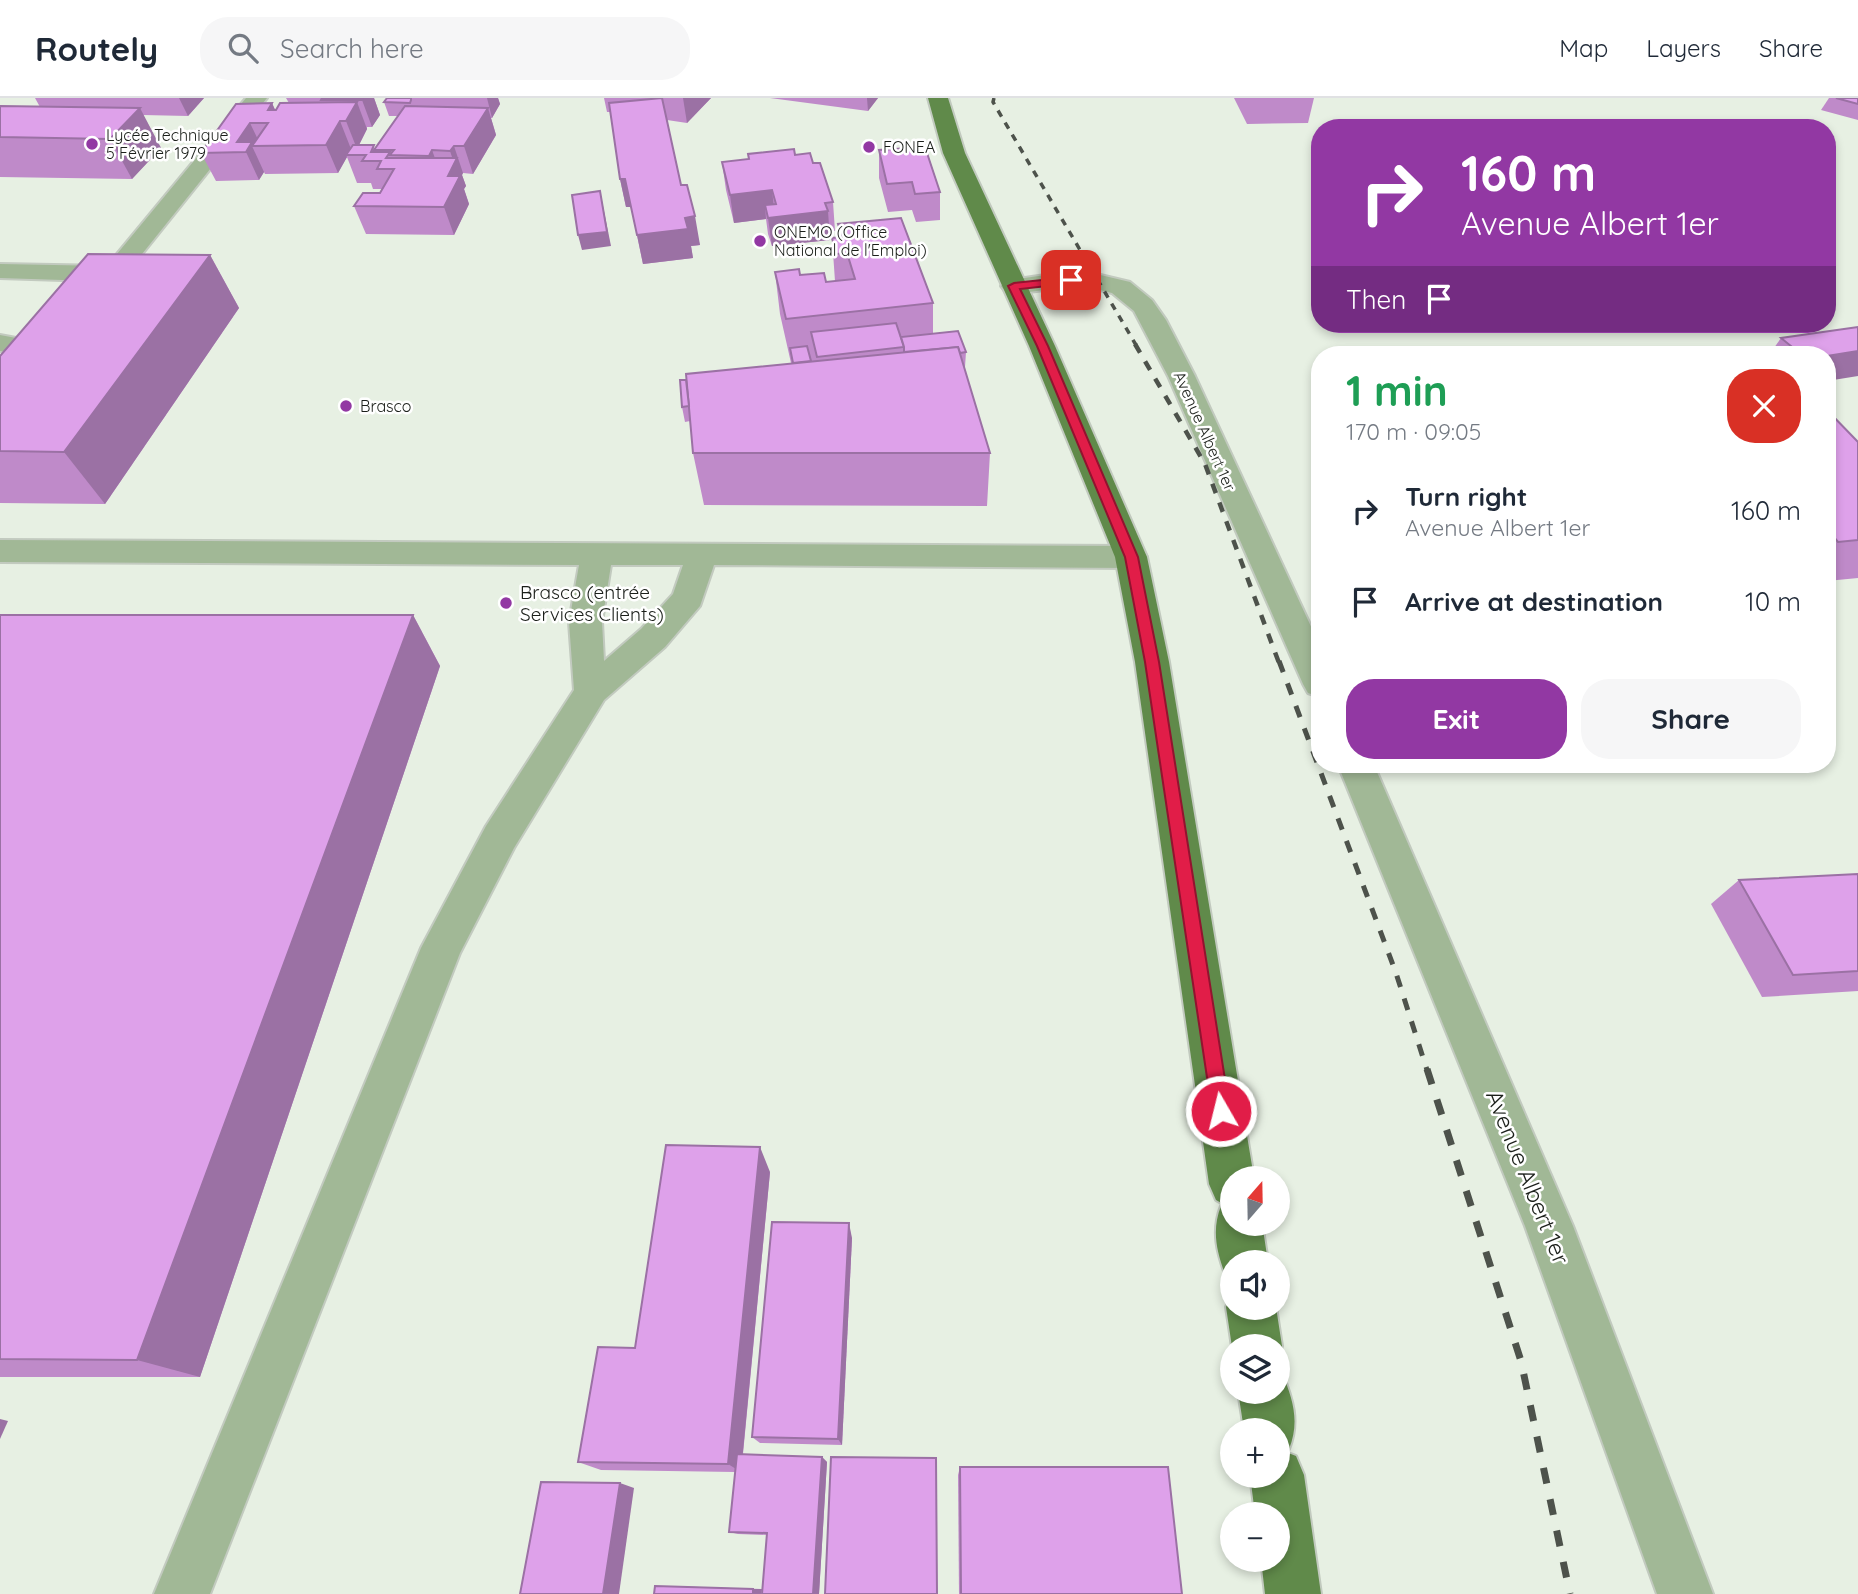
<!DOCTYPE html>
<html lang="en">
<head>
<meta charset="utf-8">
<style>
  :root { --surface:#fff; --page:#f6f6f7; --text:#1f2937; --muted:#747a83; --line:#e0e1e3; --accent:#9238a3 }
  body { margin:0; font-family:Quicksand,sans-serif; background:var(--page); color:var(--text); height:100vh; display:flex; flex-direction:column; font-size:26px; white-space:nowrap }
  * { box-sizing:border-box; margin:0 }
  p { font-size:23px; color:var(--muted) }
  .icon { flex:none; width:38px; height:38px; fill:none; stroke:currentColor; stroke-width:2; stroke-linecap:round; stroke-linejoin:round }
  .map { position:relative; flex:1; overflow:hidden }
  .panel { position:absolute; left:1311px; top:248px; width:525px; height:427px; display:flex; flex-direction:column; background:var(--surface); border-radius:28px; box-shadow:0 4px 10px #0003 }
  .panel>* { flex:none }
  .hud { position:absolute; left:1311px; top:21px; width:525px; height:214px; border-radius:28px; box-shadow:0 4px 10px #0003; background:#9238a3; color:#fff; overflow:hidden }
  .needle { width:46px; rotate:20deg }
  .tools { position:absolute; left:1220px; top:1068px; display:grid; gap:14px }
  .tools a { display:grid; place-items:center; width:70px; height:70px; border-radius:50%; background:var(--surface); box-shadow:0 4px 10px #0003; font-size:35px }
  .pin { position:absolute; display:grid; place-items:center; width:60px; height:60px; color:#fff; margin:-30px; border-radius:14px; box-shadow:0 4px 10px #0006 }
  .me { position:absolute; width:77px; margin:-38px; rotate:352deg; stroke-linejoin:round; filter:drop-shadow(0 0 5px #0008) }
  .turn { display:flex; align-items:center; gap:24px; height:147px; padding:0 35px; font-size:32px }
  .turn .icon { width:91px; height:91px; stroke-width:2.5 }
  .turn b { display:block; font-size:49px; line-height:60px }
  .then { display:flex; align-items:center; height:66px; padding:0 35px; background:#0003; gap:14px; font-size:26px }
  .round { display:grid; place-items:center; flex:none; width:74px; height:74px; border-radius:28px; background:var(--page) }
  .headline { display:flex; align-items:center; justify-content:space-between; height:119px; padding:0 35px }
  h1 { font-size:42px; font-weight:700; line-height:52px; color:#1e9e55 }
  .action { display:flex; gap:14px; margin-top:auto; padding:14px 35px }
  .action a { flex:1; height:80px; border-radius:28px; background:var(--accent); color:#fff; font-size:28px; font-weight:700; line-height:80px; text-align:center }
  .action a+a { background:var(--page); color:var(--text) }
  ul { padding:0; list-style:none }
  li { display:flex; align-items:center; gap:21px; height:91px; padding:0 35px }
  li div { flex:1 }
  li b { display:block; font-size:26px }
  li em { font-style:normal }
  header { display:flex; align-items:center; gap:42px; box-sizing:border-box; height:98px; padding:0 35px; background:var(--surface); border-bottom:2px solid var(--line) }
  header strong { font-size:33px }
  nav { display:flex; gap:38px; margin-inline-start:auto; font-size:24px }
  .search { width:490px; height:63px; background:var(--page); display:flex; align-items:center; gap:18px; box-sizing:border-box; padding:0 24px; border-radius:28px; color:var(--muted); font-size:26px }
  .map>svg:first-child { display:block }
</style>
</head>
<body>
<header>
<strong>Routely</strong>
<div class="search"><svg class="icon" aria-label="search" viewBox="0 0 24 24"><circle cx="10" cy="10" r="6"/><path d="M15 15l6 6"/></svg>Search here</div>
<nav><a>Map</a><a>Layers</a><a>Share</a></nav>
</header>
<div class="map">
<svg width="1858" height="1496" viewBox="0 0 1858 1496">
  <rect width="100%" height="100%" fill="#e7f0e3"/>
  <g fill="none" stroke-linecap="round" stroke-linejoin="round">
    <defs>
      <g id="minor">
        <path d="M246 0H267L106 201 97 204 88 201 84 196 94 183 0 180V166L107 168Z"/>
        <path d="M1059 175H1092L1130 184 1152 202 1166 222 1195 278 1320 548V599L1308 595 1303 586 1168 278 1134 213 1112 195 1092 190H1059L1014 196 1005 193 1001 188 1005 183Z"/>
        <path d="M0 237 59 248 63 254 59 260 50 262 0 253Z"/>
        <path d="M0 442 1131 448 1142 451 1147 459 1142 467 1131 470 714 467 700 508 665 549 604 602 514 750 460 855 210 1496H154L421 850 486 728 574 592 569 524 579 467 0 464ZM611 467H683L673 496 641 531 604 563 602 524Z"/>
        <path d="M1338 667H1374L1573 1128 1713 1496H1657L1525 1128Z"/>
      </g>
      <g id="major">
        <path d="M928 0H948L965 55 1055 248 1147 459 1169 564 1254 1080H1232V1125H1262L1268 1164H1232V1183L1227 1181C1217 1156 1211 1133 1221 1108L1225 1107 1216 1102 1209 1086 1135 564 1115 459 1029 248 943 55Z"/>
        <path d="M1232 1195V1209H1276L1282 1248 1278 1259V1248L1232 1249 1226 1209Z"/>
        <path d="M1278 1273 1282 1275C1293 1301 1300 1324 1289 1351L1283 1353 1296 1358 1304 1377 1321 1496H1265L1261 1461H1278V1416H1255L1250 1377H1278V1332H1244L1238 1293H1278Z"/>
      </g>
    </defs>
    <use href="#minor" stroke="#c2cabf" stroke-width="4"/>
    <use href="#major" stroke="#c2cabf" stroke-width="4"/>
    <use href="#minor" fill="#a1b896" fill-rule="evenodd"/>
    <use href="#major" fill="#608a4a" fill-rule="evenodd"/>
    <path stroke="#4d524b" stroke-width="3.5" stroke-dasharray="7 7" stroke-linecap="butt" d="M994 0 993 4 1136 247"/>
    <path stroke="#4d524b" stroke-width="4.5" stroke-dasharray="10 10" stroke-linecap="butt" d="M1135 246 1205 366 1279 565"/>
    <path stroke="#4d524b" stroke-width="5" stroke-dasharray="12 12" stroke-linecap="butt" d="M1279 563 1396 875 1427 972"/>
    <path stroke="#4d524b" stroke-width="7" stroke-dasharray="16 16" stroke-linecap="butt" d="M1427 971 1521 1263 1570 1496"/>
  </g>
  <g fill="#bf8ac9">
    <path d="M35 0H204L188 18 143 17 161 50 132 81 0 79V8L40 9Z"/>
    <path d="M286 0H374L380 17 372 29H367V31L359 47 375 50 398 18H389L384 4 387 0H498L500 6 492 20H491L496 37 473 76 463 75 462 77 466 88 464 91 469 106 454 137 366 136 354 108 380 95 382 91H373L371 85H357L347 59 338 75 265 76 264 74 259 82 216 83 201 55 272 5 275 12 289 5Z"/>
    <path d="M604 0H711L687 25 667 22 681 87 700 147 691 148 693 160 643 166 631 109H626L620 81 610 14H607Z"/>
    <path d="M770 0H878L868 13Z"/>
    <path d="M1234 0H1314L1308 25 1247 26Z"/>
    <path d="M1829 0H1858V22L1821 12Z"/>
    <path d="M879 52 940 94V122L916 124 912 112 888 114 879 80Z"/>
    <path d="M748 56 813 65 833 104 835 133H829L830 142 772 148 768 136 766 121 734 125 726 92 722 64 748 61Z"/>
    <path d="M838 126 933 205V236L966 254 965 269H964L990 355 987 408 704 407 693 355 690 323 685 324 682 309 791 265 780 216 775 174 800 177 826 184 835 183 832 140 839 139Z"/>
    <path d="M210 157 239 210 105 406 0 405V258Z"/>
    <path d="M1858 229 1827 257H1769L1781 240Z"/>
    <path d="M1827 312 1858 344V480L1827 483Z"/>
    <path d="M0 517H413L440 568 200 1279H0Z"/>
    <path d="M1858 776V893L1762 899 1711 806 1739 782Z"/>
    <path d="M770 1074 743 1356 822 1359 827 1364 819 1496H762L767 1437 738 1436 729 1434 735 1374 601 1372 578 1364 635 1250Z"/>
    <path d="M852 1140 842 1347 760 1345 752 1339Z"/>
    <path d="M960 1369 1182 1496H959L958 1377Z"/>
    <path d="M655 1488H668L762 1491 761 1496Z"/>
  </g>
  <g fill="#9b71a4">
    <path d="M179 0H204L188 18Z"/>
    <path d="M356 0H374L380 17 372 29 362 2Z"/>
    <path d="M487 0H498L500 6 492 20Z"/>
    <path d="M683 0H711L687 25Z"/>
    <path d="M867 0H878L868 13Z"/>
    <path d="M357 4 367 31 357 51 346 23Z"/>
    <path d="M272 5 284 32 268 12Z"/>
    <path d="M140 10 161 50 132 81 110 41Z"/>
    <path d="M488 10 496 37 473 76 464 48Z"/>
    <path d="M340 23 351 51 346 57 347 59 338 75 326 47Z"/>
    <path d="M250 25 261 48H252L264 74 259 82 246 54 237 44Z"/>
    <path d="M454 48 463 75 462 77 466 88 464 91 469 106 454 137 444 109 448 78 454 65 450 53Z"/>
    <path d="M432 52 442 80 438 86 429 58Z"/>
    <path d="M620 81H625L632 109H626Z"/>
    <path d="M772 92 775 119 828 113 830 142 772 148 768 120 765 107 766 121 734 125 730 97Z"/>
    <path d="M600 93 611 148 582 152 578 137Z"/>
    <path d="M695 118 700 147 691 148 693 160 643 166 637 137 685 120Z"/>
    <path d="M210 157 239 210 105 406 64 354Z"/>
    <path d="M1858 253V278L1827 283V258Z"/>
    <path d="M413 517 440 568 200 1279 137 1262Z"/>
    <path d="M760 1049 770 1074 741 1374 728 1366Z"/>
    <path d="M849 1125 852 1140 842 1347 838 1341Z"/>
    <path d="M0 1321 8 1323 0 1341Z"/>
    <path d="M822 1359 827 1364 819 1496H813Z"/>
    <path d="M620 1385 634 1390 619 1496H603Z"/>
    <path d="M753 1491H762L761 1496H753Z"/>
  </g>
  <g fill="#dea1ea" stroke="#9b71a4" stroke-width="2">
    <path d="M322 0H363L362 2H321Z"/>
    <path d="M387 0H411V2L410 5 384 4Z"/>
    <path d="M662 0 681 87H687L695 118 685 120 688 131 637 137 625 81H620L609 5Z"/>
    <path d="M1836 0H1858V6Z"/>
    <path d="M357 4 346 23H340L326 47 252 48 268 25H250L237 44H252L246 54 201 55 236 6 272 5 268 12H276L280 5Z"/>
    <path d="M0 8 140 10 110 41 0 39Z"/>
    <path d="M405 8 488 10 464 48H454L450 53 432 52 429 58 390 57 394 52H374Z"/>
    <path d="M353 47H374L371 54H390L386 60H457L448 78H460L444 109 354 108 363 95H380L394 71H377L381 63H362L366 57H346Z"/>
    <path d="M925 49 940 94 915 96 912 84 887 86 879 52Z"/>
    <path d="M794 51 795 57 810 55 813 65H820L833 104 825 105 828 113 768 120 765 107 776 106 772 92 730 97 722 64 749 61 748 56Z"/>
    <path d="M600 93 607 134 578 137 572 97Z"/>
    <path d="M901 120 933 205 786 221 775 174 799 171 800 177 824 175 826 184 855 181 847 155 836 156 832 140 842 139 838 126Z"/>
    <path d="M88 156 210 157 64 354 0 353V258Z"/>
    <path d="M896 225 904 249 817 259 811 234Z"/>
    <path d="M1858 229V253L1827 258 1802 257 1781 240Z"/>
    <path d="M958 233 966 254 960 255 958 249 904 254V249L901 239Z"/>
    <path d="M807 248 811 263 793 265 790 250Z"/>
    <path d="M958 249 990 355H693L686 276Z"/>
    <path d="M680 282H686L689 308 682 309Z"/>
    <path d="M1827 312 1858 344V442L1838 444 1827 431Z"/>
    <path d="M0 517H413L137 1262 0 1261Z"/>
    <path d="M1858 776V873L1793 877 1739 782Z"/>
    <path d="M666 1047 760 1049 728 1366 578 1364 598 1249 635 1250Z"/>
    <path d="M772 1124 849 1125 838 1341 752 1339Z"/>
    <path d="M737 1356 822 1359 813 1496H762L767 1435 729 1434Z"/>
    <path d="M831 1359 936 1360 937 1496H825Z"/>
    <path d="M960 1369H1168L1182 1496H961Z"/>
    <path d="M541 1384 620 1385 603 1496H520Z"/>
    <path d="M655 1488 753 1491V1496H654Z"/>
  </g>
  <path fill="#e11d48" stroke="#92132f" stroke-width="2" d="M1071 179 1076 182 1074 185 1020 191 1048 248 1138 459 1159 564 1230 1013 1227 1019 1221 1021 1214 1019 1212 1013 1145 564 1125 459 1037 248 1008 188 1014 185Z"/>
  <g fill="#9238a3" stroke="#fff" stroke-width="2.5">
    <circle cx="92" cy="46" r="7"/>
    <circle cx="869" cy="49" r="7"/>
    <circle cx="760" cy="143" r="7"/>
    <circle cx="346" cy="308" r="7"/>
    <circle cx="506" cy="505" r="7"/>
  </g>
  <g text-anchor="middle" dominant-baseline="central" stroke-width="5" stroke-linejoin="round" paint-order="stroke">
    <g font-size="16" fill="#1b1f1a" stroke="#fff" text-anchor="start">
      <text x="106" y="37">Lycée Technique<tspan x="106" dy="18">5 Février 1979</tspan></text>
      <text x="883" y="49">FONEA</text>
      <text x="774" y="134">ONEMO (Office<tspan x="774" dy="18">National de l'Emploi)</tspan></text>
      <text x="360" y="308">Brasco</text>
    </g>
    <g font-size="16" fill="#1b1f1a" stroke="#fff">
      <text transform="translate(1205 333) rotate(66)">Avenue Albert 1er</text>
    </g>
    <g font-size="19" fill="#1b1f1a" stroke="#fff" text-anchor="start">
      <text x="520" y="494">Brasco (entrée<tspan x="520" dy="22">Services Clients)</tspan></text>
    </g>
    <g font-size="23" fill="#1b1f1a" stroke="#fff">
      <text transform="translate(1528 1079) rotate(68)">Avenue Albert 1er</text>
    </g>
  </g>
</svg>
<div class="tools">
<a><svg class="needle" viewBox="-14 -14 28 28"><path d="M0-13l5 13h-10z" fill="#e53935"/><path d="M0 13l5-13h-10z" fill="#747a83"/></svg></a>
<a><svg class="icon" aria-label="sound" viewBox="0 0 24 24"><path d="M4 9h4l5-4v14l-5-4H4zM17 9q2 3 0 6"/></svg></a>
<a><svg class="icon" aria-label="layers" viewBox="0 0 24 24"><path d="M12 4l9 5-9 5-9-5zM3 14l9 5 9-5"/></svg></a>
<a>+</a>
<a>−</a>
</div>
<div class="pin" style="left:1071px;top:182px;background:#d93025"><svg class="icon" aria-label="arrive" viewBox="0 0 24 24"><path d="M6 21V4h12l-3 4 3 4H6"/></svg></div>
<svg class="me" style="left:1221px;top:1013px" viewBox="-20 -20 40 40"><circle r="17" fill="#e11d48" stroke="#fff" stroke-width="3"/><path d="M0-11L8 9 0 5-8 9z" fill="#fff"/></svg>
<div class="hud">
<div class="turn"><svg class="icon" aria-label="right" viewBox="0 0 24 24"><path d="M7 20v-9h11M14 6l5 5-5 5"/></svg><div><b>160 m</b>Avenue Albert 1er</div></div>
<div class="then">Then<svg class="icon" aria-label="arrive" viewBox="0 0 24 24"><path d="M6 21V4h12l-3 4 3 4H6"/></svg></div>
</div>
<section class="panel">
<div class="headline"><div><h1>1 min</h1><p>170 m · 09:05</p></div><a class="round" style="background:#d93025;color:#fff"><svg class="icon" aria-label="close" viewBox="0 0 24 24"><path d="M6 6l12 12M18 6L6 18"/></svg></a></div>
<ul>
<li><svg class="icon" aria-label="right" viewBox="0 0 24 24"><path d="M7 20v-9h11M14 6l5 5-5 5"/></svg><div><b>Turn right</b><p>Avenue Albert 1er</p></div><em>160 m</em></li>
<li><svg class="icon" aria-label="arrive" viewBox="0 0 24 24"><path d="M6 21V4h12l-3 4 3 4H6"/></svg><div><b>Arrive at destination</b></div><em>10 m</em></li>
</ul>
<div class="action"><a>Exit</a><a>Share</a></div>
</section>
</div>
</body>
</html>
